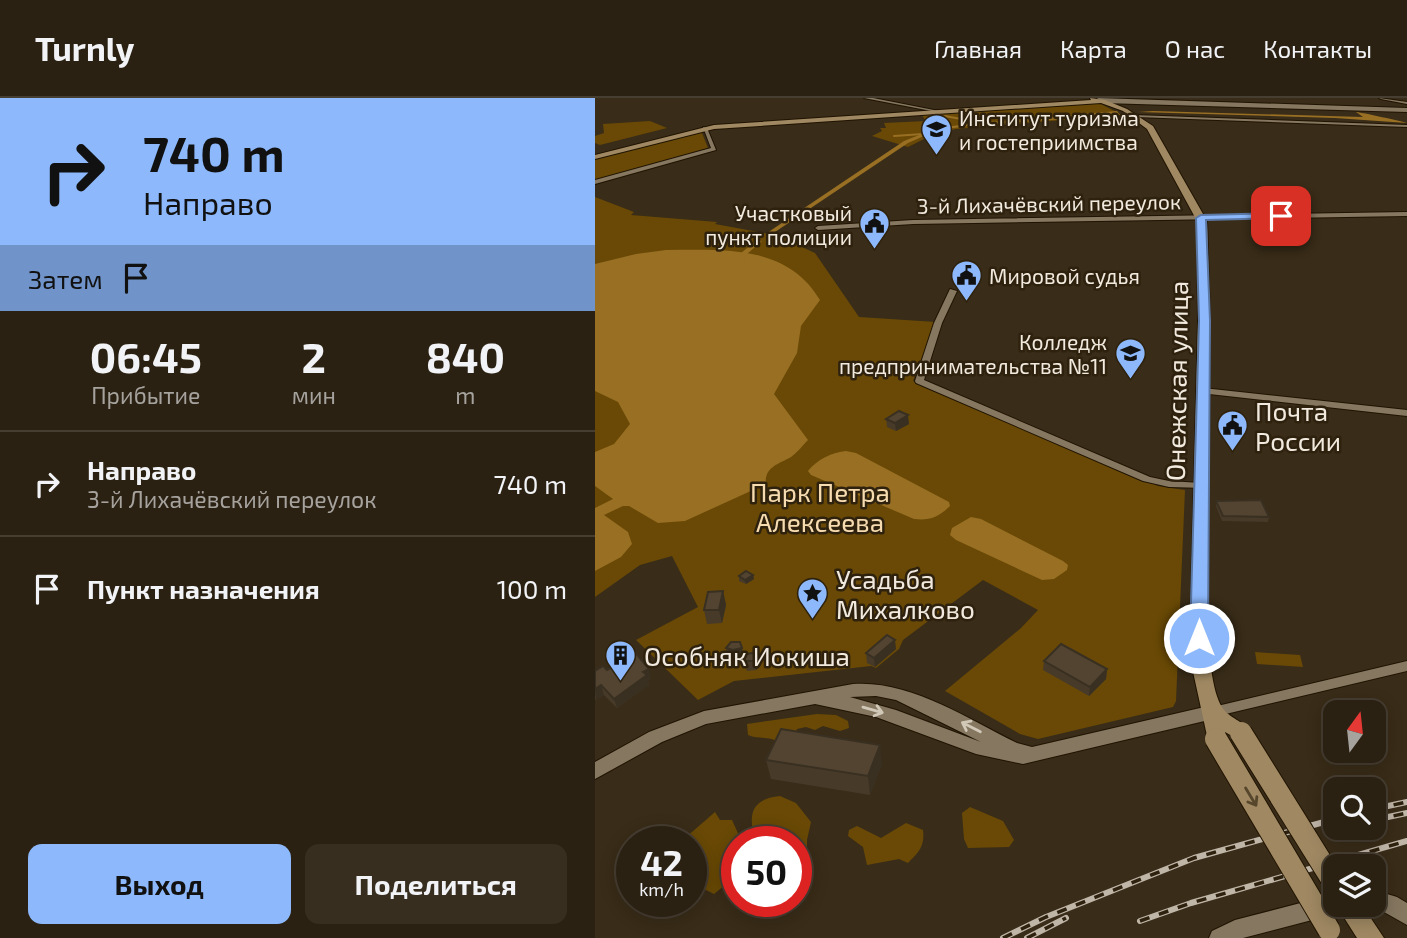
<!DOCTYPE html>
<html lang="ru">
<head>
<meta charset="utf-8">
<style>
  :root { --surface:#2b2112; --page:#372e20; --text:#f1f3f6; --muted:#a6a39f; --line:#473e32; --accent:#8db9fc }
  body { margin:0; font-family:"Exo 2",sans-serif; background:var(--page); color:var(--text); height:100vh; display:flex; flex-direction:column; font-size:26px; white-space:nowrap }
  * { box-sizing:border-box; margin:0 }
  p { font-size:23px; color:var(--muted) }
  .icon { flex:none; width:38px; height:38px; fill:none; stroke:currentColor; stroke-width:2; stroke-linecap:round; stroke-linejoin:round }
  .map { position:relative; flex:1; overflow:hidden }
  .sheet { display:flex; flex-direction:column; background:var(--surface); width:595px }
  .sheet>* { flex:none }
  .guide { background:#8db9fc; color:#111; overflow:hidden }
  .needle { width:46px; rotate:15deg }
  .fabs { position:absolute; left:728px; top:602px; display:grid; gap:14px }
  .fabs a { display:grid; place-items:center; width:63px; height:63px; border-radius:14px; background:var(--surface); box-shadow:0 4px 18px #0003,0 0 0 2px var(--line); font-size:35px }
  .speed { position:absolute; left:21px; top:728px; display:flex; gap:14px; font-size:35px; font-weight:700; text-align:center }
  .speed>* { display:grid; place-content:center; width:91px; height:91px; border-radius:50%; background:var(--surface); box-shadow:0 4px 18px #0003,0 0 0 2px var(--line); line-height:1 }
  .speed small { font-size:18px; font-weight:400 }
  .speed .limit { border:10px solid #d22; background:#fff; color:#111 }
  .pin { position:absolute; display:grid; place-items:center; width:60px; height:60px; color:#fff; margin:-30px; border-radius:14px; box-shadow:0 4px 10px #0006 }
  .me { position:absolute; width:77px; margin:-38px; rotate:0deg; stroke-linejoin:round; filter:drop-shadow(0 0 5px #0008) }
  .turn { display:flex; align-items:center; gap:24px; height:147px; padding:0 28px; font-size:32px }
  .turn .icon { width:91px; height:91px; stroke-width:2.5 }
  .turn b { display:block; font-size:49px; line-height:60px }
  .then { display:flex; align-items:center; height:66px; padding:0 28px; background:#0003; gap:14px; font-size:26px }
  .eta { display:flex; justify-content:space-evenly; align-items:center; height:119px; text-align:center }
  .eta b { font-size:42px; font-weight:700; line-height:49px }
  .action { display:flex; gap:14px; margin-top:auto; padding:14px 28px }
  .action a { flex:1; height:80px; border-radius:14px; background:var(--accent); color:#111; font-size:28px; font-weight:700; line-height:80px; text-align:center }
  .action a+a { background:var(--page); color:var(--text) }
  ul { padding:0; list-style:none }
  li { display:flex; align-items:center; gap:21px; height:105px; padding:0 28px; border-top:2px solid var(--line) }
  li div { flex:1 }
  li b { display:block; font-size:26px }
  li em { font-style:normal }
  header { display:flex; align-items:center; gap:42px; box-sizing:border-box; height:98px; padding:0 35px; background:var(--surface); border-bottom:2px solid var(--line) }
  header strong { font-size:33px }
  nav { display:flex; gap:38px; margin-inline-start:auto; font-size:24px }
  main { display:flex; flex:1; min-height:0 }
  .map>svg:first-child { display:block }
</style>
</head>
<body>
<header>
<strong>Turnly</strong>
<nav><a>Главная</a><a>Карта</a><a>О нас</a><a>Контакты</a></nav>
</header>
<main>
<section class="sheet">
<div class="guide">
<div class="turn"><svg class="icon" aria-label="right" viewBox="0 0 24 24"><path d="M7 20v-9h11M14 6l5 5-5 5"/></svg><div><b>740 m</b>Направо</div></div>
<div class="then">Затем<svg class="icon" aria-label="arrive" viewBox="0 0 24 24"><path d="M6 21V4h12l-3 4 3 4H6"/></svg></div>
</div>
<div class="eta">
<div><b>06:45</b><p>Прибытие</p></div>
<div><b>2</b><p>мин</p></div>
<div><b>840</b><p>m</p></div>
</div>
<ul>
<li><svg class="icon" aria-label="right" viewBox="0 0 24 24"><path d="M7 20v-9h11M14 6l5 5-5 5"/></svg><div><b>Направо</b><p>3-й Лихачёвский переулок</p></div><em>740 m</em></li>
<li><svg class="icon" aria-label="arrive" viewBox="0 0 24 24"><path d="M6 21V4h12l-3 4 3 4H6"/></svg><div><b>Пункт назначения</b></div><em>100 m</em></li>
</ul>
<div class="action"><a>Выход</a><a>Поделиться</a></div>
</section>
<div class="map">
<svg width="812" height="840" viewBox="0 0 812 840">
  <rect width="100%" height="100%" fill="#392c18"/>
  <g fill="#694905">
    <path d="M498 6H506L527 17 361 31 339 36 313 49 277 38 287 33 285 30H291L289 25 331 23 326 16Z"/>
    <path d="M55 23 72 30 5 47 0 45V38L9 35 8 26Z"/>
    <path d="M103 34 107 35 113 50 0 83V60Z"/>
    <path d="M0 99 39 114 36 117 122 124 120 126 196 140 194 143 220 155 264 219 341 224 318 283 563 388 590 392 581 603 578 609 443 641 425 636 350 593 426 530 443 512 388 482 308 542 304 551 281 570 276 568 139 583 103 602 41 542 103 509 77 458 45 467 0 499Z"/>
    <path d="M660 554 705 557 708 569 662 566Z"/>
    <path d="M222 616 241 617 253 623 254 630 245 633 228 628 220 632 211 629 202 631 200 638 186 646C175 637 165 642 153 637L152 626Z"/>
    <path d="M185 698 201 705 216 724 212 742V769L201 775V744H161C153 719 154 701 185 698Z"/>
    <path d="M375 709 408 723 419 742 414 749 373 750 369 741 367 715Z"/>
    <path d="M120 714 125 722H137L147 744H142V777L119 796 111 792 96 791V744H83C89 742 113 720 120 714Z"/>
    <path d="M311 725 328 732C330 748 324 754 313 765L304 761 272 767 268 749 253 738 254 732 262 728 286 740Z"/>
  </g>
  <g fill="#986f23">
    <path d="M558 13 768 19 761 14C765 14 810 24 812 25L740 20 543 14Z"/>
    <path d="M71 152C128 152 192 146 225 202L206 228 202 255 179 296 213 342C207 348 203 354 196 359 184 366 169 369 171 386L90 423 63 425 34 408H28L9 417 33 434 37 446 26 459 0 473V410L18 401 0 388V354L19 346 35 326 23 304 0 293V166L41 156Z"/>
    <path d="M251 353 261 355 354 404 355 408C344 419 334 423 319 421L216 377 213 373C221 362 238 354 251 353Z"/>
    <path d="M376 419 386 421 468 463 473 467 472 472 459 481 447 482 361 442 355 437 357 430Z"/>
  </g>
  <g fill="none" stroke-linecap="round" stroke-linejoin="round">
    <g stroke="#986f23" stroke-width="2">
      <path d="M339 16 388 25"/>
      <path d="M299 38 328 36"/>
    </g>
    <g fill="#986f23" fill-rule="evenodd">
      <path d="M388 24 390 26 343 32 313 45 177 136 172 135 309 43 342 30Z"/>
      <path d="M162 142 167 143 152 156 148 168H144L146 155Z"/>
    </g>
    <path fill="#986f23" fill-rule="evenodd" d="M522 13 525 17 388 27 384 25Z"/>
    <defs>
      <g id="minor">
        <path d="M269 0H278L349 14 347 15Z"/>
        <path d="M784 0 812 4V6L786 1Z"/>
        <path d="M539 17 812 27V29L541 19Z"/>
        <path d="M108 29 112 30 121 52 0 86V82L116 50Z"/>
        <path d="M812 114V118L318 126 223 132 220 130 223 128 318 122Z"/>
        <path d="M355 191 362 193 347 225 329 282 555 379 574 383 606 385 610 386 611 388 610 390 574 389 548 383 321 285 320 283 339 225Z"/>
        <path d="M608 290 812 312V318L605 295V291Z"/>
        <path d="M812 563V573L618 619 613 618 611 614 613 610 618 609Z"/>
      </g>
      <g id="tertiary">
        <path d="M502 0 812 10V14L508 5Z"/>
        <path d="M258 586C315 582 371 620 422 645L437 649 618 607 624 609 627 614 624 619 618 621 428 666 381 656 281 619 220 606 111 626 67 644 0 681V664L54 634 109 613ZM281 598 301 602 386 644 301 612 255 599Z"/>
        <path d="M779 792 802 799 812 805V827L789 814 771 809V807H779Z"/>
        <path d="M740 796V807H750L748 813 740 816 648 840H614L617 833 640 822Z"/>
      </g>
      <g id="secondary">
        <path d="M495 0 510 2 532 11 558 28 612 123 615 223 613 537C614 555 617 594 627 609 633 620 650 623 656 635L653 641 646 643 630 634 631 641 628 647 621 649 614 647 597 569 595 537 603 223 602 123 552 31 528 13 506 5 119 31 0 61V57L119 27 496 2Z"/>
        <path d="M741 807H767L789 840H762Z"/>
      </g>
    </defs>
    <use href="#minor" stroke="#201402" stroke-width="2"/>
    <use href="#tertiary" stroke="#201402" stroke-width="2"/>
    <use href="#secondary" stroke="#201402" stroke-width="2"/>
    <use href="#minor" fill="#857760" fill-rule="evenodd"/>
    <use href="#tertiary" fill="#857760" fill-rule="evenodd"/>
    <use href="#secondary" fill="#9f8862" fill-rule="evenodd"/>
    <defs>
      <g id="rail">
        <path d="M779 711 812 704"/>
        <path d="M779 722 812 715"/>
        <path d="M545 823 596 805 812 743"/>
        <path d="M408 840 451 819 599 760 740 721"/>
        <path d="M432 840 471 820"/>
      </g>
    </defs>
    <use href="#rail" stroke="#c0b6a8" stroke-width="6"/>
    <use href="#rail" stroke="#2e220e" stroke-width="3.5" stroke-dasharray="10" stroke-linecap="butt"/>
    <defs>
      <g id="secondary-bridge">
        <path d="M646 635 740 786"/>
        <path d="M621 641 734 832"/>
      </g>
    </defs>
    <use href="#secondary-bridge" stroke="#201402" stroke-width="24" stroke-linecap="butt"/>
    <use href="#secondary-bridge" stroke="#9f8862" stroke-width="22"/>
  </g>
  <g fill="#473a29">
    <path d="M291 321 314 326 301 333 292 329Z"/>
    <path d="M621 403 674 419 673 424 627 423 621 408Z"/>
    <path d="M158 477 159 481 151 486 144 483V478Z"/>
    <path d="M128 493 131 507 127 525 112 526 109 512Z"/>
    <path d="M136 544 149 557 166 567 161 572 152 573 148 559 141 562 133 559 131 550Z"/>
    <path d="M301 551 280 569 272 565 271 555Z"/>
    <path d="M16 556 56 581 53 583 54 587 22 610 9 597 1 602 0 601V573L12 572 21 567 19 565Z"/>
    <path d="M449 563 512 571 511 581 494 598 448 572Z"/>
    <path d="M171 662 287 666 275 697 176 681Z"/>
  </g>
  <g fill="#393022">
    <path d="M313 317 314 326 301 333 300 325Z"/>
    <path d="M158 477 159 481 151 486 150 482Z"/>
    <path d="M128 493 131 507 127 525 124 512Z"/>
    <path d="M300 542 301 551 280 569 279 560Z"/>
    <path d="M147 550 149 559 141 562 138 552Z"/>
    <path d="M164 557 166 567 161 572 159 563Z"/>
    <path d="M54 571 56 581 53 583 54 587 22 610 19 601Z"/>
    <path d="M512 571 511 581 494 598 495 589Z"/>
    <path d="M6 587 9 597 1 602 0 591Z"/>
    <path d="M285 647 287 666 275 697 273 678Z"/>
  </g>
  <g fill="#524430" stroke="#393022" stroke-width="2">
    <path d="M304 313 313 317 300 325 291 321Z"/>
    <path d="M666 402 674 419 628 418 621 403Z"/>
    <path d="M151 473 158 477 150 482 144 478Z"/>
    <path d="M128 493 124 512H109L113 494Z"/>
    <path d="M292 537 300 542 279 560 271 555Z"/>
    <path d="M136 544H145L147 550 138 552 131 550Z"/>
    <path d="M466 546 512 571 495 589 449 563Z"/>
    <path d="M30 548 36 554 39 553 54 571 48 574 52 577 19 601 6 587 0 591V573L8 568 12 572 25 565 16 556Z"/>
    <path d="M157 555 164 557 159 563H150L148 557Z"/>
    <path d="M186 631 285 647 273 678 171 662Z"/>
  </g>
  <defs><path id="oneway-shaft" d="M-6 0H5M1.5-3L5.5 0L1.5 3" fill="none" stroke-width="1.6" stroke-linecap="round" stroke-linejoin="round" transform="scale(1.75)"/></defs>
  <g stroke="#d1c8b8">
    <use href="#oneway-shaft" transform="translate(278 612) rotate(16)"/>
    <use href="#oneway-shaft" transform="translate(376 629) rotate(-153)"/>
  </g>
  <use stroke="#56462b" href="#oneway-shaft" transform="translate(656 699) rotate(59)"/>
  <path fill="#8db9fc" stroke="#5c78a4" stroke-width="2" d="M686 115 691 118 690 120 611 122 615 223 613 540 611 545H598L595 540 604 223 601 120 606 117Z"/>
  <defs>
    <symbol id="university-pin" viewBox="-11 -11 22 30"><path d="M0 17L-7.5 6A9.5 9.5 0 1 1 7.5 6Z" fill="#8db9fc" stroke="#2e220e"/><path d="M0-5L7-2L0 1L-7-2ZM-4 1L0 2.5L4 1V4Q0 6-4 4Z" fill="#111"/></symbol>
    <symbol id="civic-pin" viewBox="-11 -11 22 30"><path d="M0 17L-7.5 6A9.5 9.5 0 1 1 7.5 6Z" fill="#8db9fc" stroke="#2e220e"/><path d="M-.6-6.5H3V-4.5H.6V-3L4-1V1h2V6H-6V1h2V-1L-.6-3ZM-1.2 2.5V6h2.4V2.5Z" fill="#111"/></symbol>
    <symbol id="sight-pin" viewBox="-11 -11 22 30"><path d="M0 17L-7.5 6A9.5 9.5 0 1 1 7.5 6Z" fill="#8db9fc" stroke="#2e220e"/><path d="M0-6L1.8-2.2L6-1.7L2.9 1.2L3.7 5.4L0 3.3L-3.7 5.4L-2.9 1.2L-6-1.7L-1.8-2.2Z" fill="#111"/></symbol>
    <symbol id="building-pin" viewBox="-11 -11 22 30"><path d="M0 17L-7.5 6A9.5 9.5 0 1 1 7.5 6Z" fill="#8db9fc" stroke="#2e220e"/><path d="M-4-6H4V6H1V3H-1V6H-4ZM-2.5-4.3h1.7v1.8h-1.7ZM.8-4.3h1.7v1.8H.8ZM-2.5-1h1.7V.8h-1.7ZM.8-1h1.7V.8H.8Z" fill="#111"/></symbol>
  </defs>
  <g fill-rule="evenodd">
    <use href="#university-pin" x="324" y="14" width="35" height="47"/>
    <use href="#civic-pin" x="262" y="108" width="35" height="47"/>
    <use href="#civic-pin" x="354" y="160" width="35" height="47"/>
    <use href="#university-pin" x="518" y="238" width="35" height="47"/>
    <use href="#civic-pin" x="620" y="310" width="35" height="47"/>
    <use href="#sight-pin" x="200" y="478" width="35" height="47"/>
    <use href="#building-pin" x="8" y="540" width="35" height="47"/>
  </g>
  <g text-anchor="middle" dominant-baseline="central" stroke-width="5" stroke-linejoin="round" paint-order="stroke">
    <g font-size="21" fill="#f2eade" stroke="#2e220e" text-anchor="start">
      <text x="364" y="19">Институт туризма<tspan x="364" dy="24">и гостеприимства</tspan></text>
      <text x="257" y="114" text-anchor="end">Участковый<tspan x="257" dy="24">пункт полиции</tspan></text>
      <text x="394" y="177">Мировой судья</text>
      <text x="512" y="243" text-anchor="end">Колледж<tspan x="512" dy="24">предпринимательства №11</tspan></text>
    </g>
    <g font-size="21" fill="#f2eade" stroke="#2e220e">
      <text transform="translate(454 105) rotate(-1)">3-й Лихачёвский переулок</text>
    </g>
    <g font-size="26" fill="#f2eade" stroke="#2e220e">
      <text transform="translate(581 283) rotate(-89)">Онежская улица</text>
    </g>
    <g font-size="26" fill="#f2eade" stroke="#2e220e" text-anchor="start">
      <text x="660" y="312">Почта<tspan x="660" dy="30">России</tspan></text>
      <text x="241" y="480">Усадьба<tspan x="241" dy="30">Михалково</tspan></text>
      <text x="49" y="557">Особняк Иокиша</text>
    </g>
    <g font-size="26" fill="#f7dbb0" stroke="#2e220e">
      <text x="225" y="393">Парк Петра<tspan x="225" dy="30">Алексеева</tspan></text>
    </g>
  </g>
</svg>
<div class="fabs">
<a><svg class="needle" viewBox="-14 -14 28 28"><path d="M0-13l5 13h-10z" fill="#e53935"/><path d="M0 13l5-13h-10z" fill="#a6a39f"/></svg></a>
<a><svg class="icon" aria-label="search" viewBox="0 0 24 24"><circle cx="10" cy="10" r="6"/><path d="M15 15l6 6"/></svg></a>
<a><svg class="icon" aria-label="layers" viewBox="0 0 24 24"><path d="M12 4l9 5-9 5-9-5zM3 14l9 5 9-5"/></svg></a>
</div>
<div class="speed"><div>42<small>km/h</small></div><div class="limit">50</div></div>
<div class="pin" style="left:686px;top:118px;background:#d93025"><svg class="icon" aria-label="arrive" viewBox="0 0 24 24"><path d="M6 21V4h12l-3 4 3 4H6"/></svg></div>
<svg class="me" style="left:604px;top:540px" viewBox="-20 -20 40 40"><circle r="17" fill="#8db9fc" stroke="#fff" stroke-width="3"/><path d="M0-11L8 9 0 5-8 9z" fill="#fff"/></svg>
</div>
</main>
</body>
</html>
